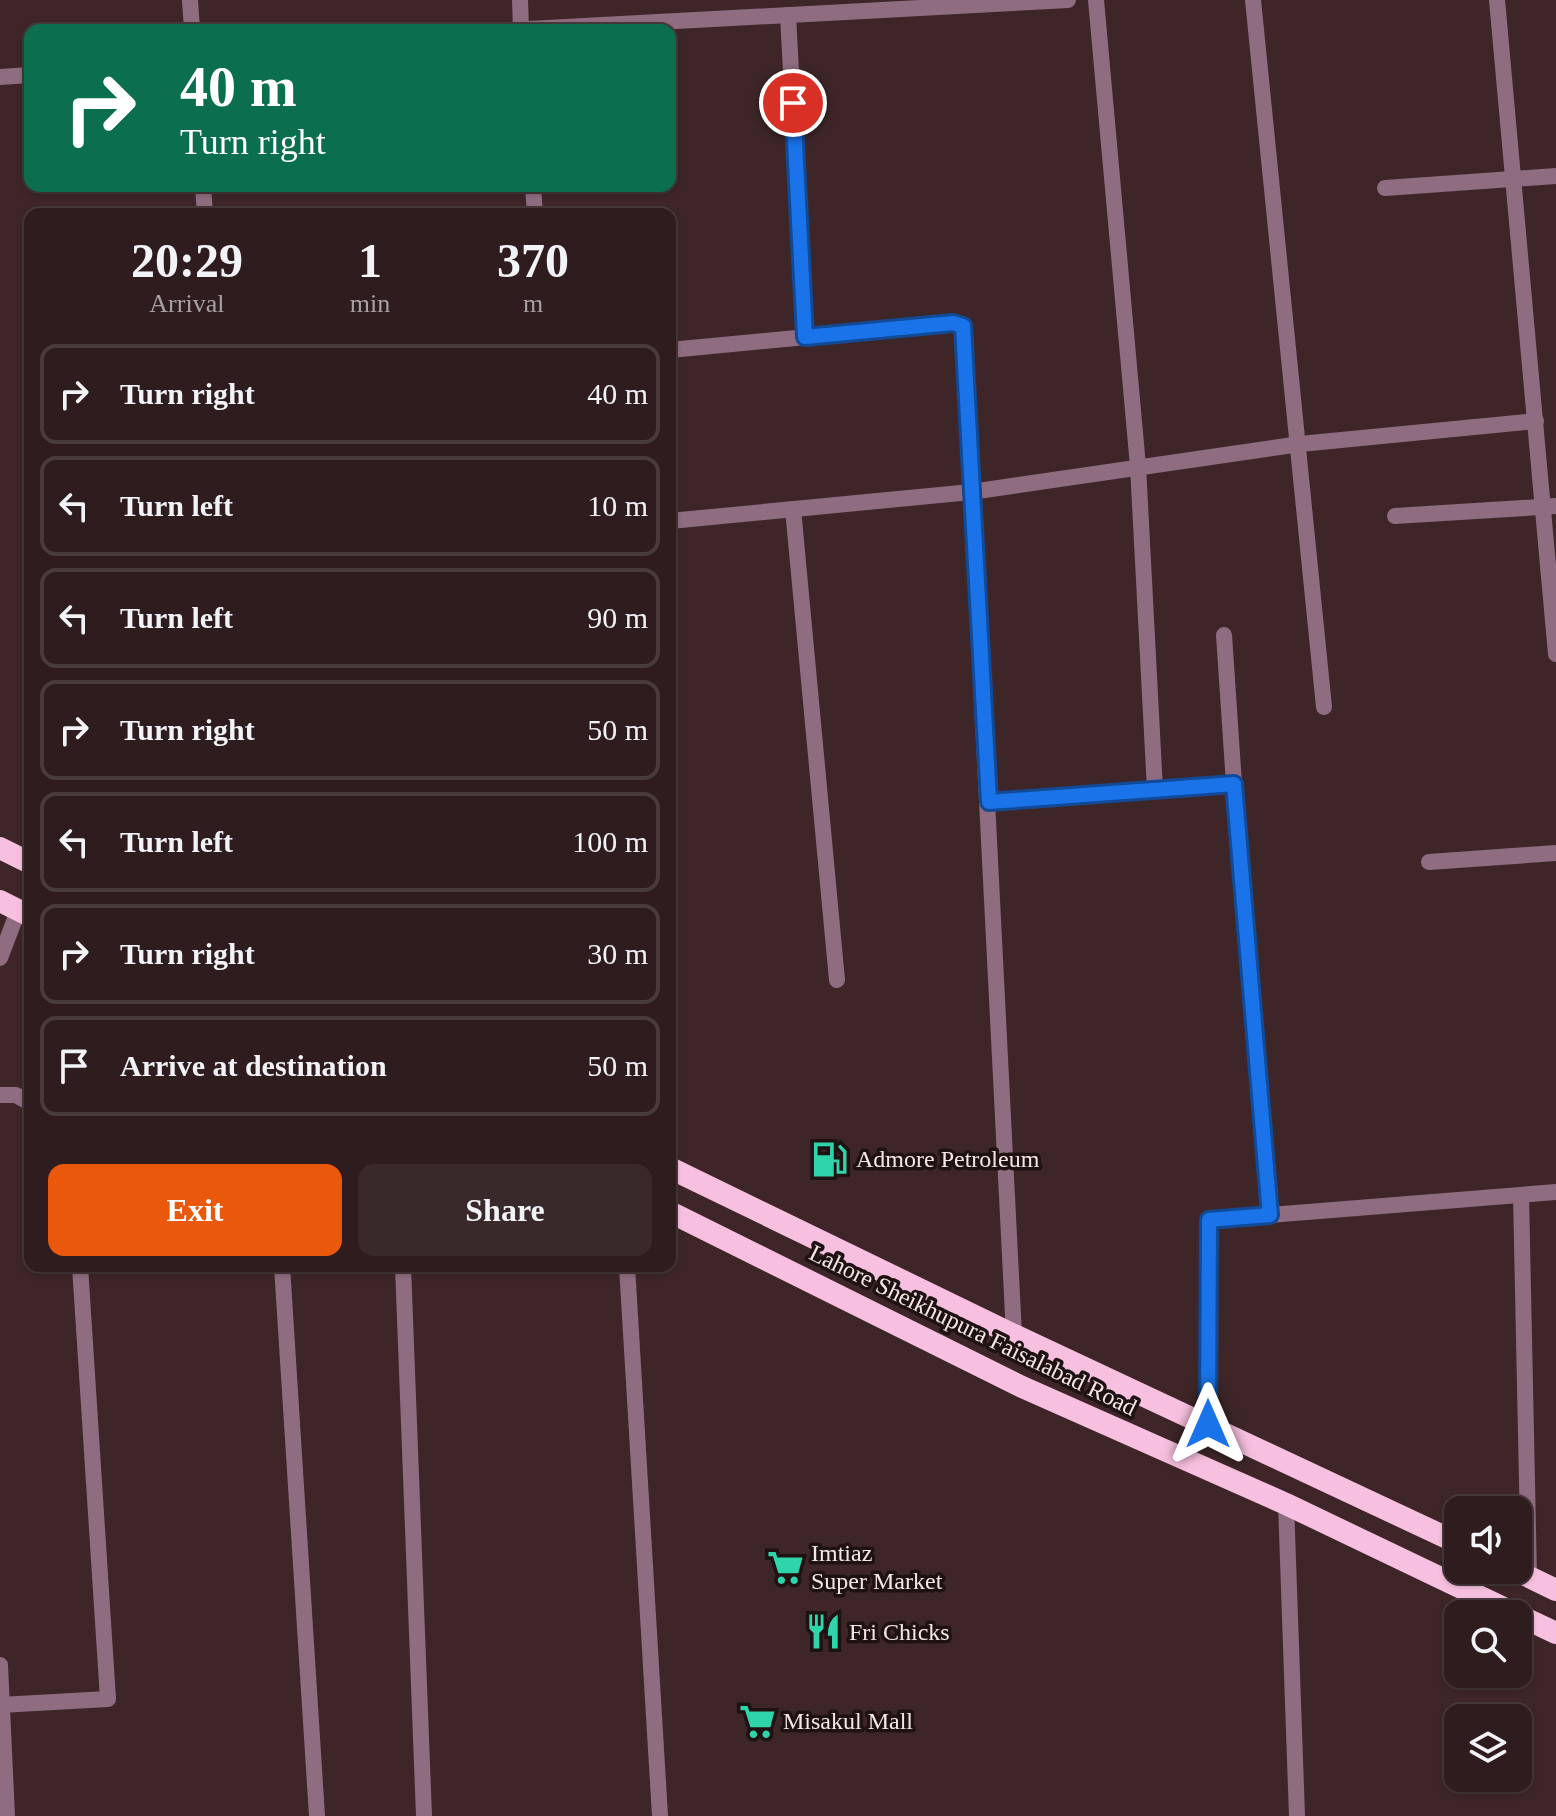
<!DOCTYPE html>
<html lang="en">
<head>
<meta charset="utf-8">
<style>
  :root { --surface:#2e1c1e; --page:#3a292b; --text:#f1f3f6; --muted:#a7a1a4; --line:#493a3c; --accent:#ea580c }
  body { margin:0; font-family:"Times New Roman",serif; background:var(--page); color:var(--text); height:100vh; display:flex; flex-direction:column; font-size:30px; white-space:nowrap }
  * { box-sizing:border-box; margin:0 }
  p { font-size:26px; color:var(--muted) }
  .icon { flex:none; width:44px; height:44px; fill:none; stroke:currentColor; stroke-width:2; stroke-linecap:round; stroke-linejoin:round }
  .map { position:relative; flex:1; overflow:hidden }
  .side { position:absolute; left:24px; top:208px; width:652px; height:1064px; display:flex; flex-direction:column; background:var(--surface); border-radius:16px; box-shadow:0 2px 6px #0004,0 0 0 2px var(--line) }
  .side>* { flex:none }
  .guide { position:absolute; left:24px; top:24px; width:652px; height:168px; border-radius:16px; box-shadow:0 2px 6px #0004,0 0 0 2px var(--line); background:#0b6e4f; color:#fff; overflow:hidden }
  .controls { position:absolute; left:1444px; top:1496px; display:grid; gap:16px }
  .controls a { display:grid; place-items:center; width:88px; height:88px; border-radius:16px; background:var(--surface); box-shadow:0 2px 6px #0004,0 0 0 2px var(--line); font-size:40px }
  .pin { position:absolute; display:grid; place-items:center; width:68px; height:68px; color:#fff; margin:-34px; border:4px solid #fff; border-radius:50%; box-shadow:0 2px 8px #0007 }
  .me { position:absolute; width:88px; margin:-44px; rotate:0deg; stroke-linejoin:round; filter:drop-shadow(0 0 6px #0008) }
  .turn { display:flex; align-items:center; gap:28px; height:168px; padding:0 24px; font-size:36px }
  .turn .icon { width:104px; height:104px; stroke-width:2.5 }
  .turn b { display:block; font-size:56px; line-height:68px }
  .eta { display:flex; justify-content:space-evenly; align-items:center; height:136px; text-align:center }
  .eta b { font-size:48px; font-weight:600; line-height:56px }
  .primary-button { display:flex; gap:16px; margin-top:auto; padding:16px 24px }
  .primary-button a { flex:1; height:92px; border-radius:16px; background:var(--accent); color:#fff; font-size:32px; font-weight:600; line-height:92px; text-align:center }
  .primary-button a+a { background:var(--page); color:var(--text) }
  ul { padding:0; list-style:none }
  li { display:flex; align-items:center; gap:24px; height:100px; margin:0 16px 12px; padding:0 8px; border:4px solid var(--line); border-radius:16px }
  li div { flex:1 }
  li b { display:block; font-size:30px }
  li em { font-style:normal }
  .map>svg:first-child { display:block }
</style>
</head>
<body>
<div class="map">
<svg width="1556" height="1816" viewBox="0 0 1556 1816">
  <rect width="100%" height="100%" fill="#3e2628"/>
  <g fill="none" stroke-linecap="round" stroke-linejoin="round">
    <g stroke="#906c81" stroke-width="16">
      <path d="M190 0 192 30"/>
      <path d="M520 0 521 30"/>
      <path d="M1096 0 1138 466 1155 790 1234 784"/>
      <path d="M1253 0 1324 707"/>
      <path d="M1497 0 1556 654"/>
      <path d="M788 15 805 337"/>
      <path d="M203 186 205 214"/>
      <path d="M533 186 535 214"/>
      <path d="M1385 188 1556 176"/>
      <path d="M670 350 953 323 963 326 1014 1335"/>
      <path d="M793 509 837 980"/>
      <path d="M1395 516 1556 506"/>
      <path d="M670 521 971 492 1300 444 1536 421"/>
      <path d="M1224 635 1234 784 1270 1215"/>
      <path d="M989 802 1155 790"/>
      <path d="M1429 862 1556 853"/>
      <path d="M0 958 18 911"/>
      <path d="M0 1095H16L30 1103"/>
      <path d="M1521 1195 1529 1577"/>
      <path d="M282 1266 317 1816"/>
      <path d="M403 1266 424 1816"/>
      <path d="M627 1266 660 1816"/>
      <path d="M1208 1424 1209 1220 1556 1192"/>
      <path d="M1286 1504 1297 1816"/>
      <path d="M0 1665 7 1816"/>
      <path d="M0 1705 108 1699 80 1266"/>
    </g>
    <g stroke="#906c81" stroke-width="16">
      <path d="M510 30 1068 0"/>
      <path d="M0 77 30 75"/>
    </g>
    <g stroke="#f8c0e0" stroke-width="22">
      <path d="M0 848 30 863"/>
      <path d="M0 901 30 916"/>
      <path d="M670 1168 1014 1335 1458 1543"/>
      <path d="M670 1212 1020 1386 1286 1504 1516 1614"/>
      <path d="M1515 1570 1556 1590"/>
      <path d="M1518 1615 1556 1633"/>
    </g>
  </g>
  <g fill="none" stroke-linecap="round" stroke-linejoin="round">
    <defs>
      <path id="route" d="M793 103 805 337 953 323 963 326 989 802 1234 784 1270 1215 1209 1220 1208 1424"/>
    </defs>
    <use href="#route" stroke="#114b97" stroke-width="20"/>
    <use href="#route" stroke="#1a73e8" stroke-width="14"/>
  </g>
  <defs>
    <symbol id="fuel-bare" viewBox="-9 -9 18 18"><path d="M-5.5-6h7V0h2V4h1.3V-2.5L3-4.5l.8-.8L6-3V5H2.5V1h-1V6h-7ZM-4.2-4.7v3.2H.2V-4.7Z" fill="#30d4aa" stroke="#1e1213" stroke-width="2.5" paint-order="stroke"/></symbol>
    <symbol id="supermarket-bare" viewBox="-9 -9 18 18"><path d="M-6-5.5h2.5l.6 2H6L4.5 2H-2.5L-4.4-4H-6ZM-1.5 3.2a1.3 1.3 0 1 0 .1 0ZM3 3.2a1.3 1.3 0 1 0 .1 0Z" fill="#30d4aa" stroke="#1e1213" stroke-width="2.5" paint-order="stroke"/></symbol>
    <symbol id="restaurant-bare" viewBox="-9 -9 18 18"><path d="M-5-6h1v4h1v-4h1v4h1v-4h1v5L-1.5 .5V6h-2V.5L-5-1ZM5-6V6H3V1.5H1.5Q1.5-4 5-6Z" fill="#30d4aa" stroke="#1e1213" stroke-width="2.5" paint-order="stroke"/></symbol>
  </defs>
  <g fill-rule="evenodd">
    <use href="#fuel-bare" x="804" y="1134" width="51" height="51"/>
    <use href="#supermarket-bare" x="760" y="1542" width="51" height="51"/>
    <use href="#restaurant-bare" x="798" y="1606" width="51" height="51"/>
    <use href="#supermarket-bare" x="732" y="1696" width="51" height="51"/>
  </g>
  <g text-anchor="middle" dominant-baseline="central" stroke-width="7" stroke-linejoin="round" paint-order="stroke">
    <g font-size="24" fill="#f7e6e6" stroke="#1e1213" text-anchor="start">
      <text x="856" y="1159">Admore Petroleum</text>
      <text x="811" y="1553">Imtiaz<tspan x="811" dy="28">Super Market</tspan></text>
      <text x="849" y="1632">Fri Chicks</text>
      <text x="783" y="1721">Misakul Mall</text>
    </g>
    <g font-size="24" fill="#f7e6e6" stroke="#1e1213">
      <text transform="translate(973 1330) rotate(26)">Lahore Sheikhupura Faisalabad Road</text>
    </g>
  </g>
</svg>
<div class="controls">
<a><svg class="icon" aria-label="sound" viewBox="0 0 24 24"><path d="M4 9h4l5-4v14l-5-4H4zM17 9q2 3 0 6"/></svg></a>
<a><svg class="icon" aria-label="search" viewBox="0 0 24 24"><circle cx="10" cy="10" r="6"/><path d="M15 15l6 6"/></svg></a>
<a><svg class="icon" aria-label="layers" viewBox="0 0 24 24"><path d="M12 4l9 5-9 5-9-5zM3 14l9 5 9-5"/></svg></a>
</div>
<div class="pin" style="left:793px;top:103px;background:#d93025"><svg class="icon" aria-label="arrive" viewBox="0 0 24 24"><path d="M6 21V4h12l-3 4 3 4H6"/></svg></div>
<svg class="me" style="left:1208px;top:1424px" viewBox="-20 -20 40 40"><path d="M0-17L14 15 0 8-14 15z" fill="#1a73e8" stroke="#fff" stroke-width="4"/></svg>
<div class="guide">
<div class="turn"><svg class="icon" aria-label="right" viewBox="0 0 24 24"><path d="M7 20v-9h11M14 6l5 5-5 5"/></svg><div><b>40 m</b>Turn right</div></div>
</div>
<section class="side">
<div class="eta">
<div><b>20:29</b><p>Arrival</p></div>
<div><b>1</b><p>min</p></div>
<div><b>370</b><p>m</p></div>
</div>
<ul>
<li><svg class="icon" aria-label="right" viewBox="0 0 24 24"><path d="M7 20v-9h11M14 6l5 5-5 5"/></svg><div><b>Turn right</b></div><em>40 m</em></li>
<li><svg class="icon" aria-label="left" viewBox="0 0 24 24"><path d="M17 20v-9H6M10 6l-5 5 5 5"/></svg><div><b>Turn left</b></div><em>10 m</em></li>
<li><svg class="icon" aria-label="left" viewBox="0 0 24 24"><path d="M17 20v-9H6M10 6l-5 5 5 5"/></svg><div><b>Turn left</b></div><em>90 m</em></li>
<li><svg class="icon" aria-label="right" viewBox="0 0 24 24"><path d="M7 20v-9h11M14 6l5 5-5 5"/></svg><div><b>Turn right</b></div><em>50 m</em></li>
<li><svg class="icon" aria-label="left" viewBox="0 0 24 24"><path d="M17 20v-9H6M10 6l-5 5 5 5"/></svg><div><b>Turn left</b></div><em>100 m</em></li>
<li><svg class="icon" aria-label="right" viewBox="0 0 24 24"><path d="M7 20v-9h11M14 6l5 5-5 5"/></svg><div><b>Turn right</b></div><em>30 m</em></li>
<li><svg class="icon" aria-label="arrive" viewBox="0 0 24 24"><path d="M6 21V4h12l-3 4 3 4H6"/></svg><div><b>Arrive at destination</b></div><em>50 m</em></li>
</ul>
<div class="primary-button"><a>Exit</a><a>Share</a></div>
</section>
</div>
</body>
</html>
